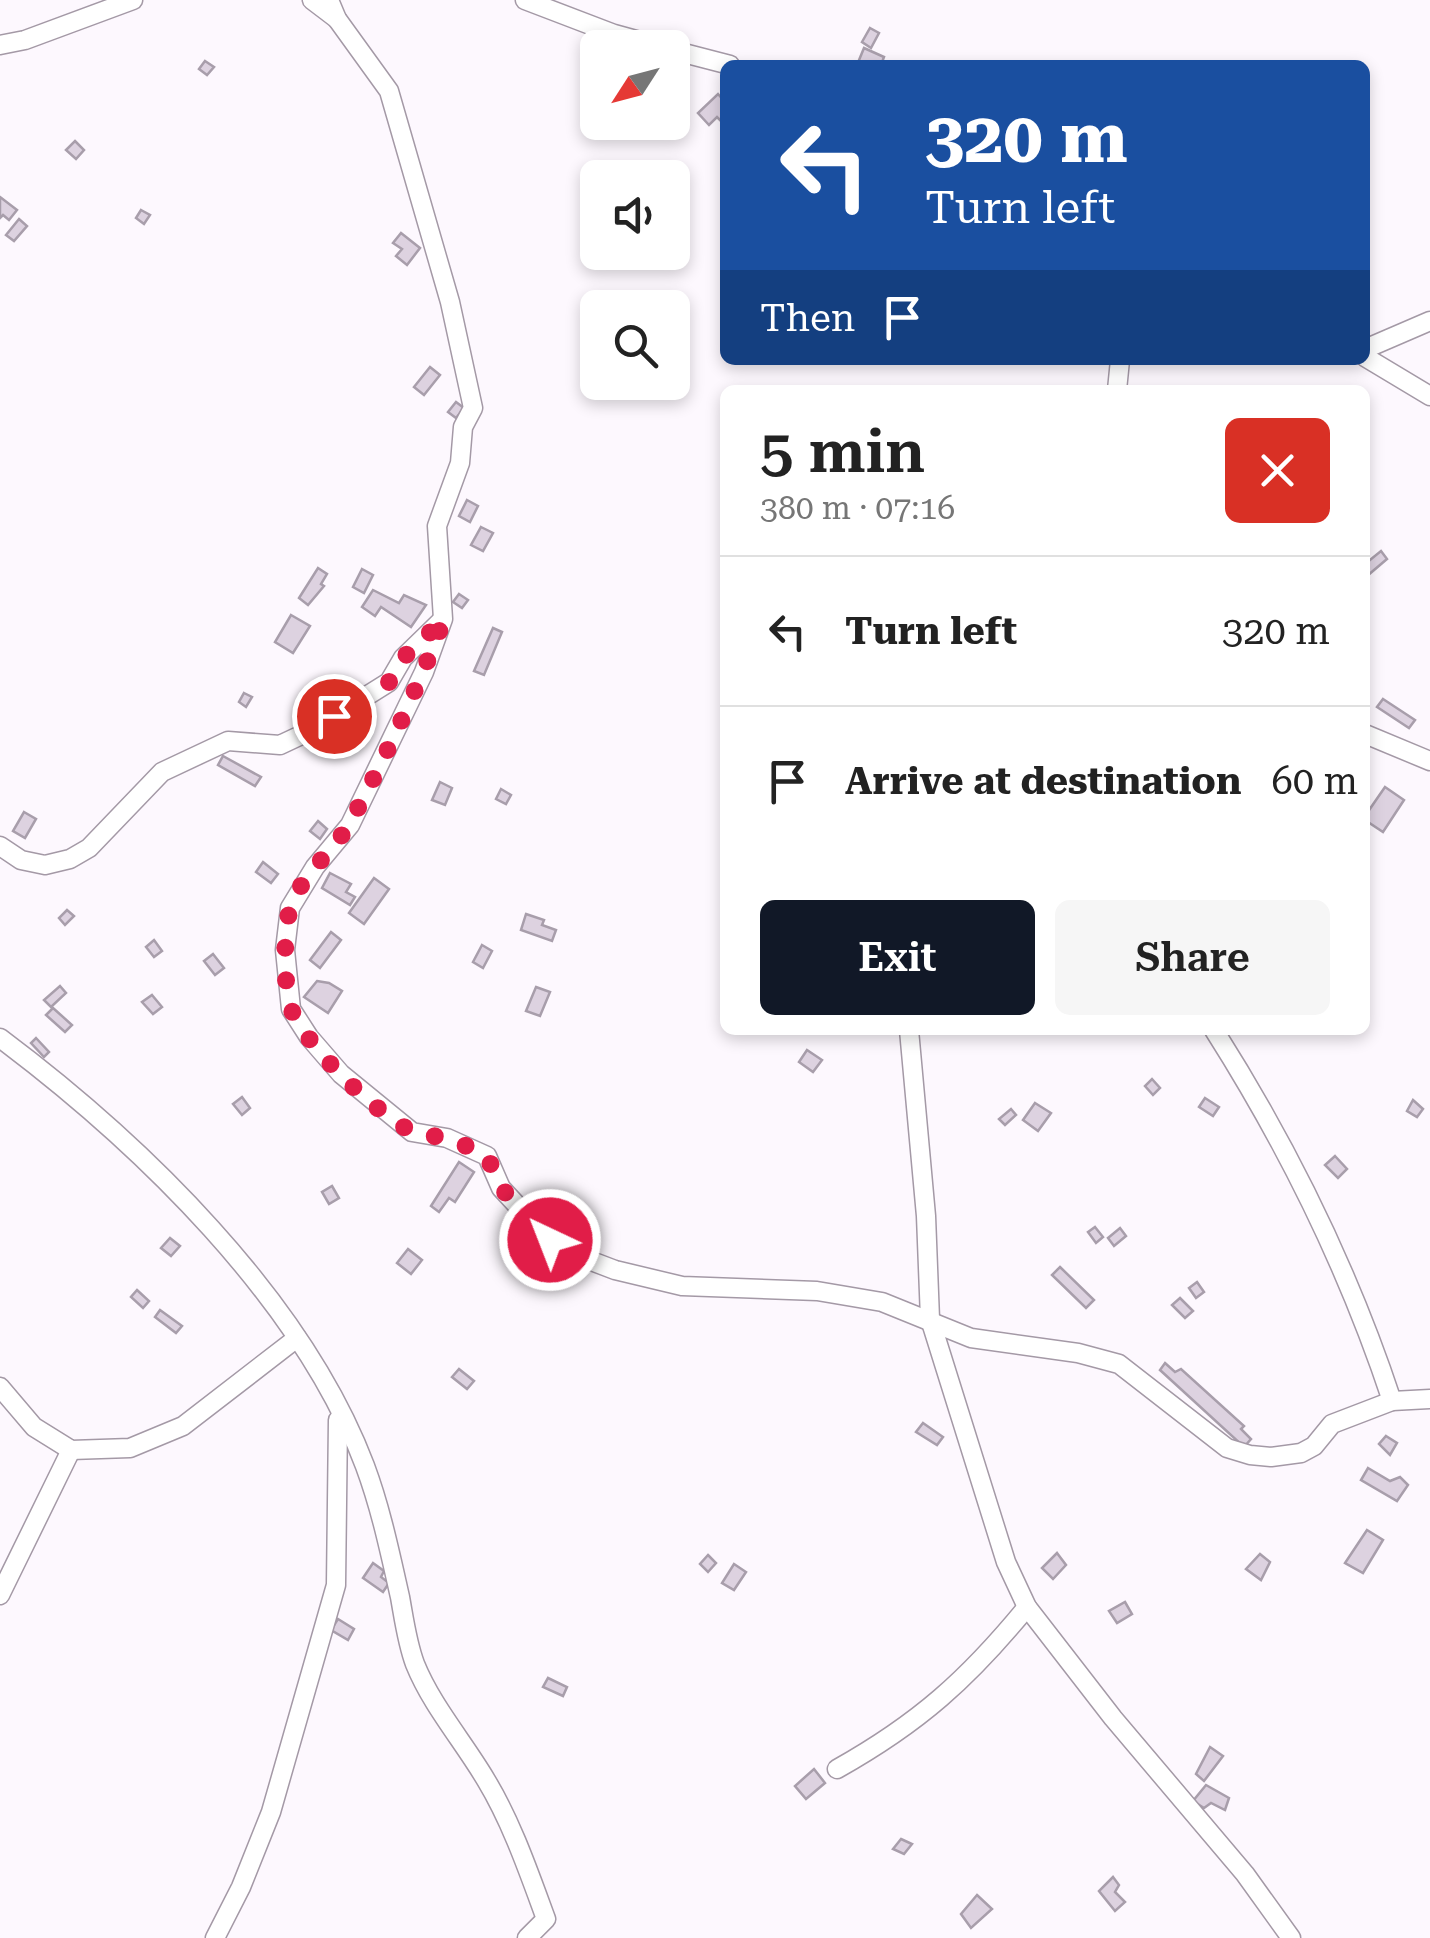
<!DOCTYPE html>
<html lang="en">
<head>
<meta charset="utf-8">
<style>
  :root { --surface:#fff; --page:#f6f6f6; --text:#222; --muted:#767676; --line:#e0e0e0; --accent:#111827 }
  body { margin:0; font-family:"Roboto Serif",serif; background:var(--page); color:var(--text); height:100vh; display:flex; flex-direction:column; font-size:38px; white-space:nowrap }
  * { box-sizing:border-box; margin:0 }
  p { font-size:32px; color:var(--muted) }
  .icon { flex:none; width:55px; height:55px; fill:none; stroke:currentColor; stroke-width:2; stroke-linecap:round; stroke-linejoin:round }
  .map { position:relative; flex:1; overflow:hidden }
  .panel { position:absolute; left:720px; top:385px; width:650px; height:650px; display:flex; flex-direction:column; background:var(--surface); border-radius:15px; box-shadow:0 5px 15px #0003 }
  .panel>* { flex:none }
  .guide { position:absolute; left:720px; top:60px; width:650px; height:305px; border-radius:15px; box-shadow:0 5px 15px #0003; background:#1a4fa0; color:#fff; overflow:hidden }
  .needle { width:65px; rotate:234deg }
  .buttons { position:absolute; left:580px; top:30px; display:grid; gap:20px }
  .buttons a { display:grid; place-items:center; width:110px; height:110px; border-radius:15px; background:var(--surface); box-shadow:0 5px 15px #0003; font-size:50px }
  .pin { position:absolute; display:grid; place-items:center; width:85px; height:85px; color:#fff; margin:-42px; border:5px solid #fff; border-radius:50%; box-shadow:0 2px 10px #0007 }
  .me { position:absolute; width:110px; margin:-55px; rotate:317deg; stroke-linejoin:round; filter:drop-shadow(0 0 8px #0008) }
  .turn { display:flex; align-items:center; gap:35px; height:210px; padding:0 40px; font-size:45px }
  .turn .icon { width:130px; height:130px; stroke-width:2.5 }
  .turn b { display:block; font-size:70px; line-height:85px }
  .then { display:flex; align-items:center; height:95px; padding:0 40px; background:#0003; gap:20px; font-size:38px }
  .round { display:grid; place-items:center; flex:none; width:105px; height:105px; border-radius:15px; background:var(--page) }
  .overview { display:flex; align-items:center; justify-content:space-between; height:170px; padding:0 40px }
  h1 { font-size:60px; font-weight:600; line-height:75px }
  .primary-button { display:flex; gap:20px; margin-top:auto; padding:20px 40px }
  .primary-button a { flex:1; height:115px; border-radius:15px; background:var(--accent); color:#fff; font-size:40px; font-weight:600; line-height:115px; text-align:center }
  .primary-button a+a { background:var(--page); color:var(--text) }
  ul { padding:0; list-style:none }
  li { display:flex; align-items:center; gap:30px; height:150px; padding:0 40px; border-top:2px solid var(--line) }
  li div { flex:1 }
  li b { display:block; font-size:38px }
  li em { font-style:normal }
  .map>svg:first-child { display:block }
</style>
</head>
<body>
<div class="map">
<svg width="1430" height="1938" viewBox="0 0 1430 1938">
  <rect width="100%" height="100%" fill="#fdf8fe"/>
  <g fill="#ddd2e0" stroke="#a89eab" stroke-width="2.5">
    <path d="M870 28 879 33 871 48 862 42Z"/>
    <path d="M864 48 884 57 881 65H857Z"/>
    <path d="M205 61 214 67 207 75 199 69Z"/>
    <path d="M718 94 725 102V118L721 121 717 117 709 125 698 113Z"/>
    <path d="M75 141 84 150 76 159 66 150Z"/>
    <path d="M0 197 17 210 9 220 3 215 0 218Z"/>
    <path d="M141 210 150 215 144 224 136 218Z"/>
    <path d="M19 219 27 226 14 241 6 235Z"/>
    <path d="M401 233 420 248 407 265 396 256 402 249 393 243Z"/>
    <path d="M430 367 440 375 424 395 414 387Z"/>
    <path d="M456 402 464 408 456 418 448 412Z"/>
    <path d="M467 500 478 506 470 522 459 516Z"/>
    <path d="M481 527 493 533 483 551 471 545Z"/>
    <path d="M1381 551 1387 559 1367 576 1365 564Z"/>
    <path d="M318 568 327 574 321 584 324 586 308 605 299 598Z"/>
    <path d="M362 569 373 575 364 593 353 587Z"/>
    <path d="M373 590 399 603 404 595 426 605 411 627 381 607 375 616 362 607Z"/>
    <path d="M459 594 468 600 462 608 453 602Z"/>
    <path d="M291 615 310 626 293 653 275 642Z"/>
    <path d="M493 628 502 632 484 675 474 671Z"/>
    <path d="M244 693 252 697 246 707 239 702Z"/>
    <path d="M1383 699 1415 720 1409 728 1377 707Z"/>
    <path d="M223 756 261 777 255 786 218 765Z"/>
    <path d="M440 782 452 788 445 805 432 800Z"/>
    <path d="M1385 787 1404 800 1383 832 1365 820V816Z"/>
    <path d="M501 789 511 795 506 804 496 799Z"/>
    <path d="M24 812 36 819 25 838 13 831Z"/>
    <path d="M318 821 327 829 320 839 310 831Z"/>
    <path d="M263 862 278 874 271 883 256 872Z"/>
    <path d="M330 873 351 884 346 892 355 897 350 905 322 888Z"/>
    <path d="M374 878 389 889 364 924 349 913Z"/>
    <path d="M67 910 74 916 65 925 59 918Z"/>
    <path d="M526 914 544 920 542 925 556 930 552 941 521 930Z"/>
    <path d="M331 932 341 940 320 968 310 960Z"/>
    <path d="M154 940 162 951 154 957 146 947Z"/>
    <path d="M482 945 492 951 483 968 473 962Z"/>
    <path d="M213 954 224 968 215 975 204 961Z"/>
    <path d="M317 981 329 983 342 991 328 1013 304 997Z"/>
    <path d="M60 986 66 993 51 1007 44 1000Z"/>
    <path d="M536 987 550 992 540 1016 526 1011Z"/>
    <path d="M152 995 162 1007 153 1014 142 1002Z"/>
    <path d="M53 1008 72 1025 65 1032 46 1015Z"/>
    <path d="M36 1038 49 1052 44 1057 31 1043Z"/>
    <path d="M807 1050 822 1060 813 1072 799 1062Z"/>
    <path d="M1152 1079 1160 1088 1153 1095 1145 1086Z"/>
    <path d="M242 1097 250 1108 242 1115 233 1104Z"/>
    <path d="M1205 1098 1219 1107 1213 1116 1199 1107Z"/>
    <path d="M1413 1100 1423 1109 1417 1117 1407 1111Z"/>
    <path d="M1035 1103 1051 1113 1038 1131 1023 1120Z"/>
    <path d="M1011 1109 1016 1115 1005 1125 999 1119Z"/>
    <path d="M1335 1156 1347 1169 1338 1178 1325 1165Z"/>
    <path d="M459 1162 474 1172 455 1202 449 1198 439 1212 431 1206Z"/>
    <path d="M332 1186 339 1198 329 1204 322 1192Z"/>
    <path d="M1095 1227 1103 1237 1096 1243 1088 1232Z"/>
    <path d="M1120 1228 1126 1236 1114 1246 1108 1238Z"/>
    <path d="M170 1238 180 1246 171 1256 161 1248Z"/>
    <path d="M408 1249 422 1260 411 1274 397 1263Z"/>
    <path d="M1060 1267 1094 1300 1086 1308 1052 1275Z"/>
    <path d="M1197 1282 1204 1292 1196 1298 1189 1288Z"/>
    <path d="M137 1290 149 1301 143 1308 131 1297Z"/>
    <path d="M1180 1298 1193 1311 1185 1318 1172 1305Z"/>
    <path d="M160 1310 182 1326 176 1333 155 1317Z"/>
    <path d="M1165 1363 1175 1372 1181 1369 1244 1426 1241 1429 1251 1439 1244 1447 1160 1370Z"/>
    <path d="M459 1369 474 1381 467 1389 452 1377Z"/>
    <path d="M923 1423 943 1437 937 1445 916 1432Z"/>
    <path d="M1386 1436 1397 1443 1390 1455 1379 1444Z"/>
    <path d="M1368 1468 1390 1481 1400 1477 1408 1485 1397 1501 1361 1480Z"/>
    <path d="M1367 1530 1383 1540 1363 1573 1345 1563Z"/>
    <path d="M1057 1553 1066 1565 1053 1579 1042 1568Z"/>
    <path d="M1260 1554 1270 1562 1261 1580 1246 1569Z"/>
    <path d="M708 1555 716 1563 708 1572 700 1564Z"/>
    <path d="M373 1563 384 1571 381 1577 389 1583 383 1592 363 1578Z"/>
    <path d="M734 1564 746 1572 734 1590 722 1583Z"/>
    <path d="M1125 1602 1132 1614 1117 1623 1109 1611Z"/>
    <path d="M338 1619 354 1629 348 1640 331 1630Z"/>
    <path d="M548 1678 567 1687 563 1696 543 1687Z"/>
    <path d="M1210 1747 1223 1756 1204 1781 1196 1774Z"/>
    <path d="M814 1769 825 1783 806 1799 795 1786Z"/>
    <path d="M1206 1785 1229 1798 1225 1810 1211 1803 1204 1808 1193 1801Z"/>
    <path d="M901 1839 912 1844 904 1854 893 1849Z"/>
    <path d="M1113 1877 1119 1885 1115 1892 1125 1902 1115 1911 1099 1891Z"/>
    <path d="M977 1895 992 1909 971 1928 961 1914Z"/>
  </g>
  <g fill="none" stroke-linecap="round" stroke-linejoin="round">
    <defs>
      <g id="minor">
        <path d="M312 0 337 19"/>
        <path d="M329 0 337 19 389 91 450 302 473 408 463 427 460 463 437 526 443 619 424 672 350 825 315 867 290 908 285 950 291 1009 309 1037 341 1074 412 1132 447 1138 487 1156 501 1188 550 1241 573 1254 615 1270 682 1286 817 1291 882 1302 971 1338 1078 1353 1119 1364 1227 1448 1250 1455 1271 1457 1301 1453 1314 1446 1332 1424 1392 1401 1430 1399"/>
        <path d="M525 0 614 34 665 48"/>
        <path d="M0 45 25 40 133 0"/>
        <path d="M672 50 730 65"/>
        <path d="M1365 349 1430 321"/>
        <path d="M1365 357 1430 396"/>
        <path d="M1117 390 1120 360"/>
        <path d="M1365 734 1430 761"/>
        <path d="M0 846 21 860 45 865 70 859 89 848 162 772 228 741 280 745 314 729 389 682 403 658 441 621"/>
        <path d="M909 1030 926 1216 930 1319 1006 1562 1027 1607 1113 1718 1245 1874 1291 1938"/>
        <path d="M1214 1030C1287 1145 1349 1271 1392 1401"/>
        <path d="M0 1038C140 1143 302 1299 365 1466 381 1509 390 1553 400 1597 404 1619 407 1643 415 1664 432 1706 463 1741 486 1780 512 1823 529 1873 546 1919L527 1938"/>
        <path d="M0 1387 34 1427 71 1450 130 1448 183 1426 297 1338"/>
        <path d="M0 1595 71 1450"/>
        <path d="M837 1769C919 1723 968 1679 1027 1607"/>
        <path d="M215 1938 241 1887 271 1812 336 1585 338 1420"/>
      </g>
    </defs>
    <use href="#minor" stroke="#a499a6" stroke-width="21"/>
    <use href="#minor" stroke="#fff" stroke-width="18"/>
  </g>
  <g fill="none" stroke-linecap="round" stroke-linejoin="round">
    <path stroke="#e11d48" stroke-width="18" stroke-dasharray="0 32.4" d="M334 716 389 682 403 658 444 619C418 687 387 755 352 819 336 850 303 872 291 906 283 928 283 990 292 1011 309 1049 373 1110 409 1130 419 1136 433 1135 445 1138 460 1142 474 1150 487 1156L501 1188 550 1240"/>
  </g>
</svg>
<div class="buttons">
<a><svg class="needle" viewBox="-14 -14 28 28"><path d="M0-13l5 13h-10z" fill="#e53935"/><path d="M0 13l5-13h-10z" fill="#767676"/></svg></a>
<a><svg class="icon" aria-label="sound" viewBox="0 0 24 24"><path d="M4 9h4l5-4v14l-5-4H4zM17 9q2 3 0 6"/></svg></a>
<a><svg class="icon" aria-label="search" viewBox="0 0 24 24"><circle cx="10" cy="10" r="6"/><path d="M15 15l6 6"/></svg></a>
</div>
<div class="pin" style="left:334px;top:716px;background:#d93025"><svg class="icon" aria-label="arrive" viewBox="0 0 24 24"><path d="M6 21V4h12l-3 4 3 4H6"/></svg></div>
<svg class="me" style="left:550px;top:1240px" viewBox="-20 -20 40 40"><circle r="17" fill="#e11d48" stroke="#fff" stroke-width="3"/><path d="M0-11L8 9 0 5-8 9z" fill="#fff"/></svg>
<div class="guide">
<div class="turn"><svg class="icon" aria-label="left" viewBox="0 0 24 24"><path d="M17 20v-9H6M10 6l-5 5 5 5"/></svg><div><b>320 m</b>Turn left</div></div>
<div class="then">Then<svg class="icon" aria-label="arrive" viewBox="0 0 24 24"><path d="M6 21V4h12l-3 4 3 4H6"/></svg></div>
</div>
<section class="panel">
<div class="overview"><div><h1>5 min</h1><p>380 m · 07:16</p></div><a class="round" style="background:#d93025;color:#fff"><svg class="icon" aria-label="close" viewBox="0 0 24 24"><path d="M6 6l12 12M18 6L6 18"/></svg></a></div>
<ul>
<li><svg class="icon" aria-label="left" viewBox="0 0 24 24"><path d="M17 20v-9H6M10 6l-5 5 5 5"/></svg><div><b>Turn left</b></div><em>320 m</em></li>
<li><svg class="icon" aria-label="arrive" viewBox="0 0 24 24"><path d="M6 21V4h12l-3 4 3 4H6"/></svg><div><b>Arrive at destination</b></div><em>60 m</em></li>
</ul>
<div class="primary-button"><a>Exit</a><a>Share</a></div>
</section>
</div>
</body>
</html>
